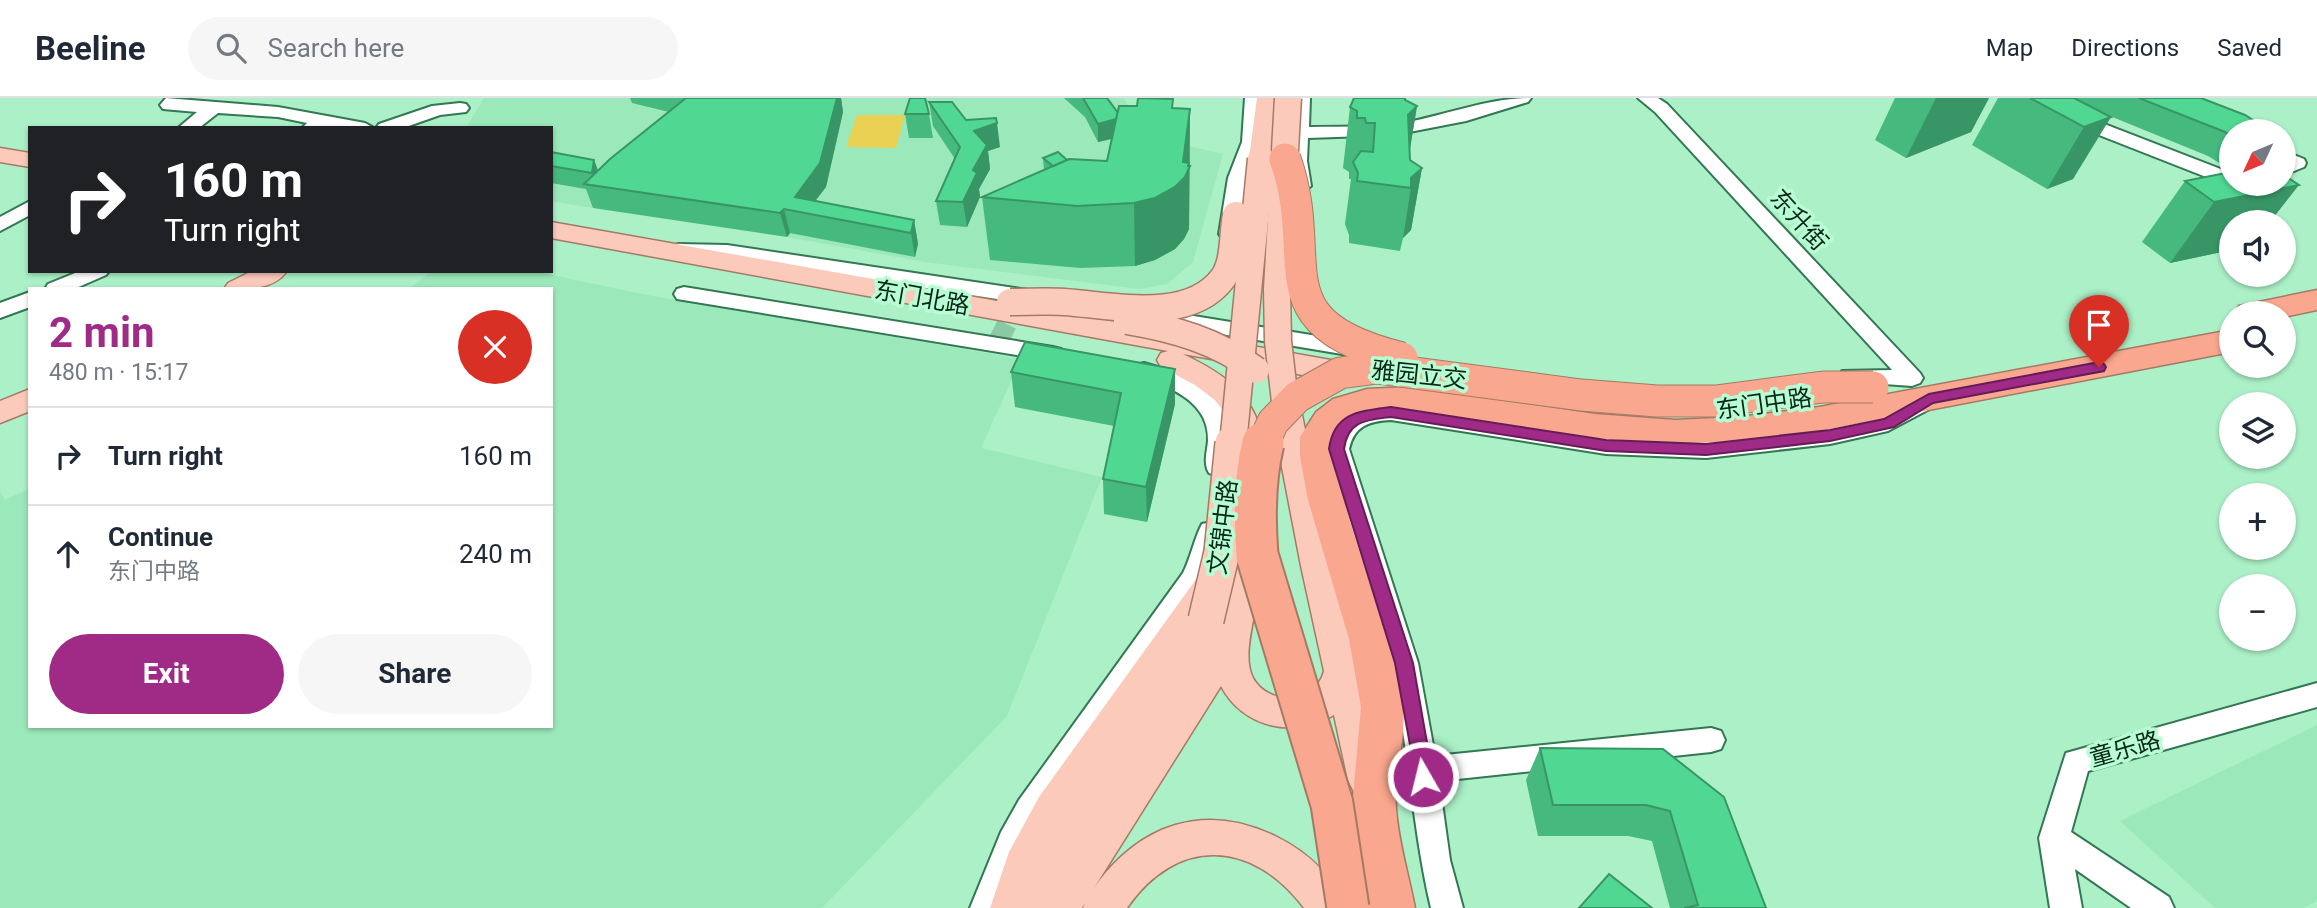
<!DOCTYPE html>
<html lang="en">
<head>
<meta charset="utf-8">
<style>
  :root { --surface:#fff; --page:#f6f6f7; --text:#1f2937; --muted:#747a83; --line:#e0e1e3; --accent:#9f2b87 }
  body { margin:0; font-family:Roboto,"Noto Sans SC",sans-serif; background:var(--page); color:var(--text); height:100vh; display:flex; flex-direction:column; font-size:26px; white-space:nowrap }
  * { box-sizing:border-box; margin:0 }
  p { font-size:23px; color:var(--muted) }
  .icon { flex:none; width:38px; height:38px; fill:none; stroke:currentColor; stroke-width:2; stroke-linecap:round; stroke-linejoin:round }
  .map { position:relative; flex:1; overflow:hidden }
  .details { position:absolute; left:28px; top:189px; width:525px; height:441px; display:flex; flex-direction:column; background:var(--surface); border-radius:0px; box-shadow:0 2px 5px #0004 }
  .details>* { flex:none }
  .top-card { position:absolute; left:28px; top:28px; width:525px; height:147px; border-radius:0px; box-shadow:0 2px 5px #0004; background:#202124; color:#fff; overflow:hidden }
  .needle { width:46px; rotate:226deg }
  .fabs { position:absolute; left:2219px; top:21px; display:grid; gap:14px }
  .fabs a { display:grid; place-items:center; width:77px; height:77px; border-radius:50%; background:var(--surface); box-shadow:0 2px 5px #0004; font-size:35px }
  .pin { position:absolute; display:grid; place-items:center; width:60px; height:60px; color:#fff; margin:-72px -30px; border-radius:50% 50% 50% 0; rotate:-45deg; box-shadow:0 0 7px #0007 }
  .pin .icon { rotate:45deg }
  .me { position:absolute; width:77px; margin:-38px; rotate:352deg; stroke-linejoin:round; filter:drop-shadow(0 0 5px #0008) }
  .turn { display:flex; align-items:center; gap:24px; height:147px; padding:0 21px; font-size:32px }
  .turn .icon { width:91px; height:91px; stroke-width:2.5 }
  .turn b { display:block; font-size:49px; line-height:60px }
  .round { display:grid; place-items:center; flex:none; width:74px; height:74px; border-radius:37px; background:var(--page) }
  .head { display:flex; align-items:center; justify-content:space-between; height:119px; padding:0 21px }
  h1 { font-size:42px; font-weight:700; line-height:52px; color:var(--accent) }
  .button { display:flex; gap:14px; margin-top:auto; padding:14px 21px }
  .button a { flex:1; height:80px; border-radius:42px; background:var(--accent); color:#fff; font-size:28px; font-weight:700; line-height:80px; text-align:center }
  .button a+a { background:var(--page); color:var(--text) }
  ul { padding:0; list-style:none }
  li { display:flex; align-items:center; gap:21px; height:98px; padding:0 21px; border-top:2px solid var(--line) }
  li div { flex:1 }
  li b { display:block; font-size:26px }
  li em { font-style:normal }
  header { display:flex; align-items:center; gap:42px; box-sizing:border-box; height:98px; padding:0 35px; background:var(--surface); border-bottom:2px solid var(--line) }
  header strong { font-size:33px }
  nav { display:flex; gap:38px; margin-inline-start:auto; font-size:24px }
  .search { width:490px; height:63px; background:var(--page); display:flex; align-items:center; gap:18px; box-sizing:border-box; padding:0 24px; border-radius:38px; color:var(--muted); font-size:26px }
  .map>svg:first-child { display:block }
</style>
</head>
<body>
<header>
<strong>Beeline</strong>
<div class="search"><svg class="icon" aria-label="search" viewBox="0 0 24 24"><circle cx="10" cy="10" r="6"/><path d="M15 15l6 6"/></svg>Search here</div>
<nav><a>Map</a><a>Directions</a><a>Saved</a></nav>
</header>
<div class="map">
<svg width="2317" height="810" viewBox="0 0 2317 810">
  <rect width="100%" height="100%" fill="#abf0c7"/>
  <g fill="#9be8ba">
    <path d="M484 0H1124L1145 38 1223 56 1193 164 1167 186 1140 191 925 164 787 139 826 89 843 14 615 88 593 110 551 103V30H466Z"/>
    <path d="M431 173H533L647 197 1021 261 981 350 1102 379 1007 618 822 810H0V393L5 402 30 390V628H551V191H409Z"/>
    <path d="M2317 627V803L2303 810H2215L2120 723Z"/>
  </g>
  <path fill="#ead053" d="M857 17H905L896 50 846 49Z"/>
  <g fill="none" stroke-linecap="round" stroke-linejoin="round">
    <path stroke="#8bc8a4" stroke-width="20" stroke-dasharray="20 10" stroke-linecap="butt" d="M998 244 1019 201"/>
    <defs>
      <g id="minor">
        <path d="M166 0 278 9 365 25 374 30H302L307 25 278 19 218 15 199 30H178L197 14 163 11 160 7Z"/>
        <path d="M1245 0H1263L1260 44 1246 80 1239 136 1236 140H1222L1219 136 1228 80 1242 44Z"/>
        <path d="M1292 0H1310L1309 29C1337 28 1368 30 1397 26 1442 19 1485 0 1531 0L1528 4 1466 23 1394 37 1308 40 1307 63 1311 88 1302 94 1293 88 1289 63Z"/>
        <path d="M1638 0H1658L1667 6 1920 275 1923 280 1920 285 1912 288 1842 283 1839 278 1842 273 1892 272 1655 14Z"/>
        <path d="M2012 0H2037L2231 75V86H2238H2224L2015 4Z"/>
        <path d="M460 5 466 6 469 10 466 14 440 17 403 30H376L379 26 432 8Z"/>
        <path d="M2284 53 2304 61 2306 65 2304 69 2284 77Z"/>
        <path d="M30 103V117L0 133V119Z"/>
        <path d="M679 146 727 147 1035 193 1042 195 1045 200 1042 205 1035 207 727 159 672 156 669 152 672 148Z"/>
        <path d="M80 173H109L106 177 74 191H45L48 186Z"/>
        <path d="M684 189 1053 249 1061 251 1064 256 1061 261 1053 263 677 201 674 196 677 191Z"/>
        <path d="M30 194V209L0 220V205Z"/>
        <path d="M1157 212 1360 245 1368 247 1371 252 1368 257 1360 259 1149 224 1146 219 1149 214Z"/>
        <path d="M1144 265C1185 276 1235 298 1231 348 1230 358 1230 367 1225 375L1217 378 1209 375C1203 365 1207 354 1208 343 1210 303 1168 288 1136 277L1133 272 1136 267Z"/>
        <path d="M1929 293 1937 295 1940 301 1937 307 1888 333 1830 346 1706 360 1606 356 1391 322C1369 323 1354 328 1349 351L1418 565 1435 658 1711 630 1721 633 1725 642 1721 651 1711 654 1439 683 1450 762 1463 810H1431C1412 730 1409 647 1391 567 1374 496 1347 421 1325 351 1333 317 1358 307 1391 306L1606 340 1706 344 1830 330 1881 318Z"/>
        <path d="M1211 424 1220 426 1223 433 1218 457 1202 488 1041 722 1025 750 1002 810H970L1001 734 1019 702 1183 475C1191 459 1194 441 1202 426Z"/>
        <path d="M2317 585V609L2088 673 2071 734 2169 799 2174 810H2131L2075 771 2082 810H2050L2039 740 2066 655Z"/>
      </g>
      <g id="major">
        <path d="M1257 0H1279L1273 61 1269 66H1253L1249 61Z"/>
        <path d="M0 50 30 55V69L0 64Z"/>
        <path d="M551 124 1359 267 1369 270 1373 277 1369 284 1359 287 1183 256C1218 273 1248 291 1260 330L1256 337 1245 340 1234 337 1227 317 1216 303 1195 287 1161 269 1157 262 1161 255 1168 253 551 140Z"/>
        <path d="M252 173H287C273 193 245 191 224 191L228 185Z"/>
        <path d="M30 291V313L0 325V303Z"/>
        <path d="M1286 302 1296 305 1301 312 1333 468 1386 682 1380 694 1367 699 1354 694 1348 682 1334 617C1294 641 1243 630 1221 588L1094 790C1139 726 1205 703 1277 739 1309 755 1332 777 1346 810H1304C1252 741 1177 738 1127 810H1083L1085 805 1082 810H990L1009 754 1039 699 1202 473 1214 469 1227 476 1226 441 1231 432 1242 429 1253 432C1278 477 1235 545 1253 580 1269 609 1316 605 1324 573L1301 468 1271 312 1276 305ZM1227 489 1221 521 1217 514 1211 512Z"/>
      </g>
      <g id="highway">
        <path d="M2317 192V212L2284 219V215H2234L2239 208Z"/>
        <path d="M2231 232V254L1819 333 1739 343 1675 346 1595 340 1411 313 1357 318 1336 339C1337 433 1395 516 1403 608 1406 642 1394 676 1396 710 1398 743 1409 778 1415 810H1367L1352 710 1361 609 1349 541 1308 402 1300 358V339L1316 314 1333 301 1367 291 1411 289 1595 316 1675 322 1739 319 1819 309Z"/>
      </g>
    </defs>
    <use href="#minor" stroke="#337753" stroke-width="4"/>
    <use href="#major" stroke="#a57a65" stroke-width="3"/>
    <use href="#highway" stroke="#a57a65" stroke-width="3"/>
    <use href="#minor" fill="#fff" fill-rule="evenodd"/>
    <use href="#major" fill="#fbcabb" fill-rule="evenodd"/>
    <use href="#highway" fill="#f9a78e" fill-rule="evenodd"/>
    <defs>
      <g id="major-bridge-far1">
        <path d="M1010 204C1028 204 1046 203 1064 204 1112 207 1189 226 1223 180 1235 163 1232 136 1236 117"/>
        <path d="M1127 223C1175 231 1217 243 1256 272"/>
        <path d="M1286 312 1278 243 1277 191 1288 0"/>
        <path d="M1233 346 1261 61"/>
      </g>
      <path id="major-bridge" d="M1206 522 1222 454 1233 345"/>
      <g id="highway-bridge-far1">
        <path d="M1285 61C1322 164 1256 224 1402 260"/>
        <path d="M1263 346 1273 324 1297 299 1340 275 1377 270 1581 297 1657 303H1716L1823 289H1873"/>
      </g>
      <path id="highway-bridge" d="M1263 345C1254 382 1254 419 1257 457L1332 706 1348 810"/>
    </defs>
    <use href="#major-bridge-far1" stroke="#a57a65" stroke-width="29" stroke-linecap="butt"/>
    <use href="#major-bridge" stroke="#a57a65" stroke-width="38" stroke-linecap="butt"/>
    <use href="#highway-bridge-far1" stroke="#a57a65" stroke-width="33" stroke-linecap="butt"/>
    <use href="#highway-bridge" stroke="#a57a65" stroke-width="45" stroke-linecap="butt"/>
    <use href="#major-bridge-far1" stroke="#fbcabb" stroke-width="26"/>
    <use href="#major-bridge" stroke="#fbcabb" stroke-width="35"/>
    <use href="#highway-bridge-far1" stroke="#f9a78e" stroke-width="31"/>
    <use href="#highway-bridge" stroke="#f9a78e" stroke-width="41"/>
  </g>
  <g fill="#45b97e">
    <path d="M630 0H841L843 14 826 89 815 103 914 122 918 146 915 159 790 135 787 139 593 110 586 91 551 85V54L594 62 598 72 669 14 632 5Z"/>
    <path d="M1064 0H1107L1118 15 1173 10 1190 11 1189 131 1184 141 1175 151 1155 162 1135 168 1080 170 990 162 982 99 1044 72 1043 60 1107 63 1112 41 1098 44 1085 19Z"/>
    <path d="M1895 0H1989L1971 34 1906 60 1875 42Z"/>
    <path d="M1998 0H2201L2231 33V72L2208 58 2105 16 2073 81 2047 91 1972 47Z"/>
    <path d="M1405 2 1417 8 1410 50V62L1422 70 1411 132 1403 140 1400 153 1349 145V137L1345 126 1351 81H1349V74L1343 70 1350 9Z"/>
    <path d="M929 4 966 22 1000 49 988 53 990 71 979 91 980 99 967 129 940 127 936 103 955 61 933 28Z"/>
    <path d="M905 16H929L933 40H909Z"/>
    <path d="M2231 74V152L2170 165 2142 144 2185 83Z"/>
    <path d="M1025 244 1175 306 1147 424 1104 416 1103 381 1114 328 1015 309 1011 274Z"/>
    <path d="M1540 650 1663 651 1766 810H1670L1652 743 1628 738H1538L1526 682Z"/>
  </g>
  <g fill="#389666">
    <path d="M837 0H841L843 14 826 89 806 115 795 99Z"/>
    <path d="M1936 0H1989L1971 34 1906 60Z"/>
    <path d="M1417 8 1407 69 1408 17Z"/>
    <path d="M1190 11 1189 131 1184 141 1175 151 1155 162 1135 168 1134 105Z"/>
    <path d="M2111 19 2073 81 2047 91 2084 29Z"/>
    <path d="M1121 20 1122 38 1098 44V26Z"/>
    <path d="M997 25 1000 49 988 53 990 71 979 91 980 99 967 129 963 104 973 72 974 33Z"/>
    <path d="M594 62 601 81 597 88 592 75Z"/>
    <path d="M1422 70 1411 132 1403 140 1411 90V80Z"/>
    <path d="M2299 87 2270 124H2231V152L2170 165 2214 104Z"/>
    <path d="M784 111 790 135 787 139 780 115Z"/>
    <path d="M914 122 918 146 915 159 911 135Z"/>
    <path d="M1175 271V306L1147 424 1146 389Z"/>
  </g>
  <g fill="#50d792" stroke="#389666" stroke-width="2">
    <path d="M686 0H837L820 65 795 99 914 122 911 135 784 111 780 115 584 86 610 61Z"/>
    <path d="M910 0H925L929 16H905Z"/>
    <path d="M1083 0H1107L1118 15 1116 21 1098 26Z"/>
    <path d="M1138 0 1173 1 1172 10 1190 11 1183 64 1189 65 1188 68H1190L1185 79 1175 89 1155 100 1134 105 1077 108 982 99 1069 61 1107 63 1119 8H1137Z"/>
    <path d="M1354 0H1405V2L1417 8 1408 17 1410 62 1422 70 1411 80V90L1357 83 1358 75 1353 64 1361 53 1373 54 1375 25H1366L1365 20H1357V13L1350 9Z"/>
    <path d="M2030 0H2074L2111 19 2084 29Z"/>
    <path d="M2139 0H2201L2245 17 2270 33H2231V38L2225 34Z"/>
    <path d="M929 4H952L966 22 996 20 997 25 974 33 987 47 973 72 977 75 963 104 936 103 960 49Z"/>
    <path d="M551 54 594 62 592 75 551 68Z"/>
    <path d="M1058 54 1067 62 1053 68 1043 60Z"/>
    <path d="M2231 74V86H2284V77L2299 87 2214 104 2185 83Z"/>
    <path d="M1025 244 1175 271 1146 389 1103 381 1121 295 1011 274Z"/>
    <path d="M1540 650 1663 651 1724 699 1766 810H1684L1698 807 1670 713 1646 707H1553Z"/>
    <path d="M1609 776 1652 810H1579Z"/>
  </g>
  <path fill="#9f2b87" stroke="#671c58" stroke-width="2" d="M2099 264 2104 266 2106 269 2104 273 1933 305 1894 329 1830 343 1706 357 1606 353 1391 319C1367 322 1348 322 1344 351L1413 565 1433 679 1430 685 1423 687 1417 685 1395 565 1329 351C1334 314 1360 313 1391 309L1606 342 1706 346 1830 332 1884 321 1929 296Z"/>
  <g text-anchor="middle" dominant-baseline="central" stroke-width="7" stroke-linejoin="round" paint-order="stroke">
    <g font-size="24" fill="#0a2718" stroke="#b8fed4">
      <text transform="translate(1799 122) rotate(48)">东升街</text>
      <text transform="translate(922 200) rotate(10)">东门北路</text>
      <text transform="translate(1419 277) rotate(6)">雅园立交</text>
      <text transform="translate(1764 306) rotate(-8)">东门中路</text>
      <text transform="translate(1223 429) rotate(-83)">文锦中路</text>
      <text transform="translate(2125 651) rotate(-16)">童乐路</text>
    </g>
  </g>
</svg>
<div class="fabs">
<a><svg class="needle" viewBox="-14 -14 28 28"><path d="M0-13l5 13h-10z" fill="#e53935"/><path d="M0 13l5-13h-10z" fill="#747a83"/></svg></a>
<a><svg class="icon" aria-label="sound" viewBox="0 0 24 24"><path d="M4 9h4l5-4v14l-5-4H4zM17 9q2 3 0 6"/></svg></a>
<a><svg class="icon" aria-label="search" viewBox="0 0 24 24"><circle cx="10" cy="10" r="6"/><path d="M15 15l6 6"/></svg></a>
<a><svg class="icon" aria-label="layers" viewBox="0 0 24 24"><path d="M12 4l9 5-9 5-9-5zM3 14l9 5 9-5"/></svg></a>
<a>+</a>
<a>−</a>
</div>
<div class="pin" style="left:2099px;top:269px;background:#d93025"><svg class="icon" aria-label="arrive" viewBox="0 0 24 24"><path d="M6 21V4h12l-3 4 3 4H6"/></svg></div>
<svg class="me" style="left:1423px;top:679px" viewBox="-20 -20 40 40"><circle r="17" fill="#9f2b87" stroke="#fff" stroke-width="3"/><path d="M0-11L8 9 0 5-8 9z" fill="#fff"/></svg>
<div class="top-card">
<div class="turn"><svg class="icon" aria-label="right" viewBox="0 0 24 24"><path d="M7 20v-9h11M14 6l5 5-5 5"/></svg><div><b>160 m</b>Turn right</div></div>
</div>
<section class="details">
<div class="head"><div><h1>2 min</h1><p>480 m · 15:17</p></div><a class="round" style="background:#d93025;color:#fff"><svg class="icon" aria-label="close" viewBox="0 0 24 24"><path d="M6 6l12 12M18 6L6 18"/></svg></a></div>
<ul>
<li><svg class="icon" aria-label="right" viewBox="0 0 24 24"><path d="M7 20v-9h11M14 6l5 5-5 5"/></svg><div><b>Turn right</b></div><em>160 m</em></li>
<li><svg class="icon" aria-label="ahead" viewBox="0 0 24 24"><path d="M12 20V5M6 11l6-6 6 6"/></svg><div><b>Continue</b><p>东门中路</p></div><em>240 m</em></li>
</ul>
<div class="button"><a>Exit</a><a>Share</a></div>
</section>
</div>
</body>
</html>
